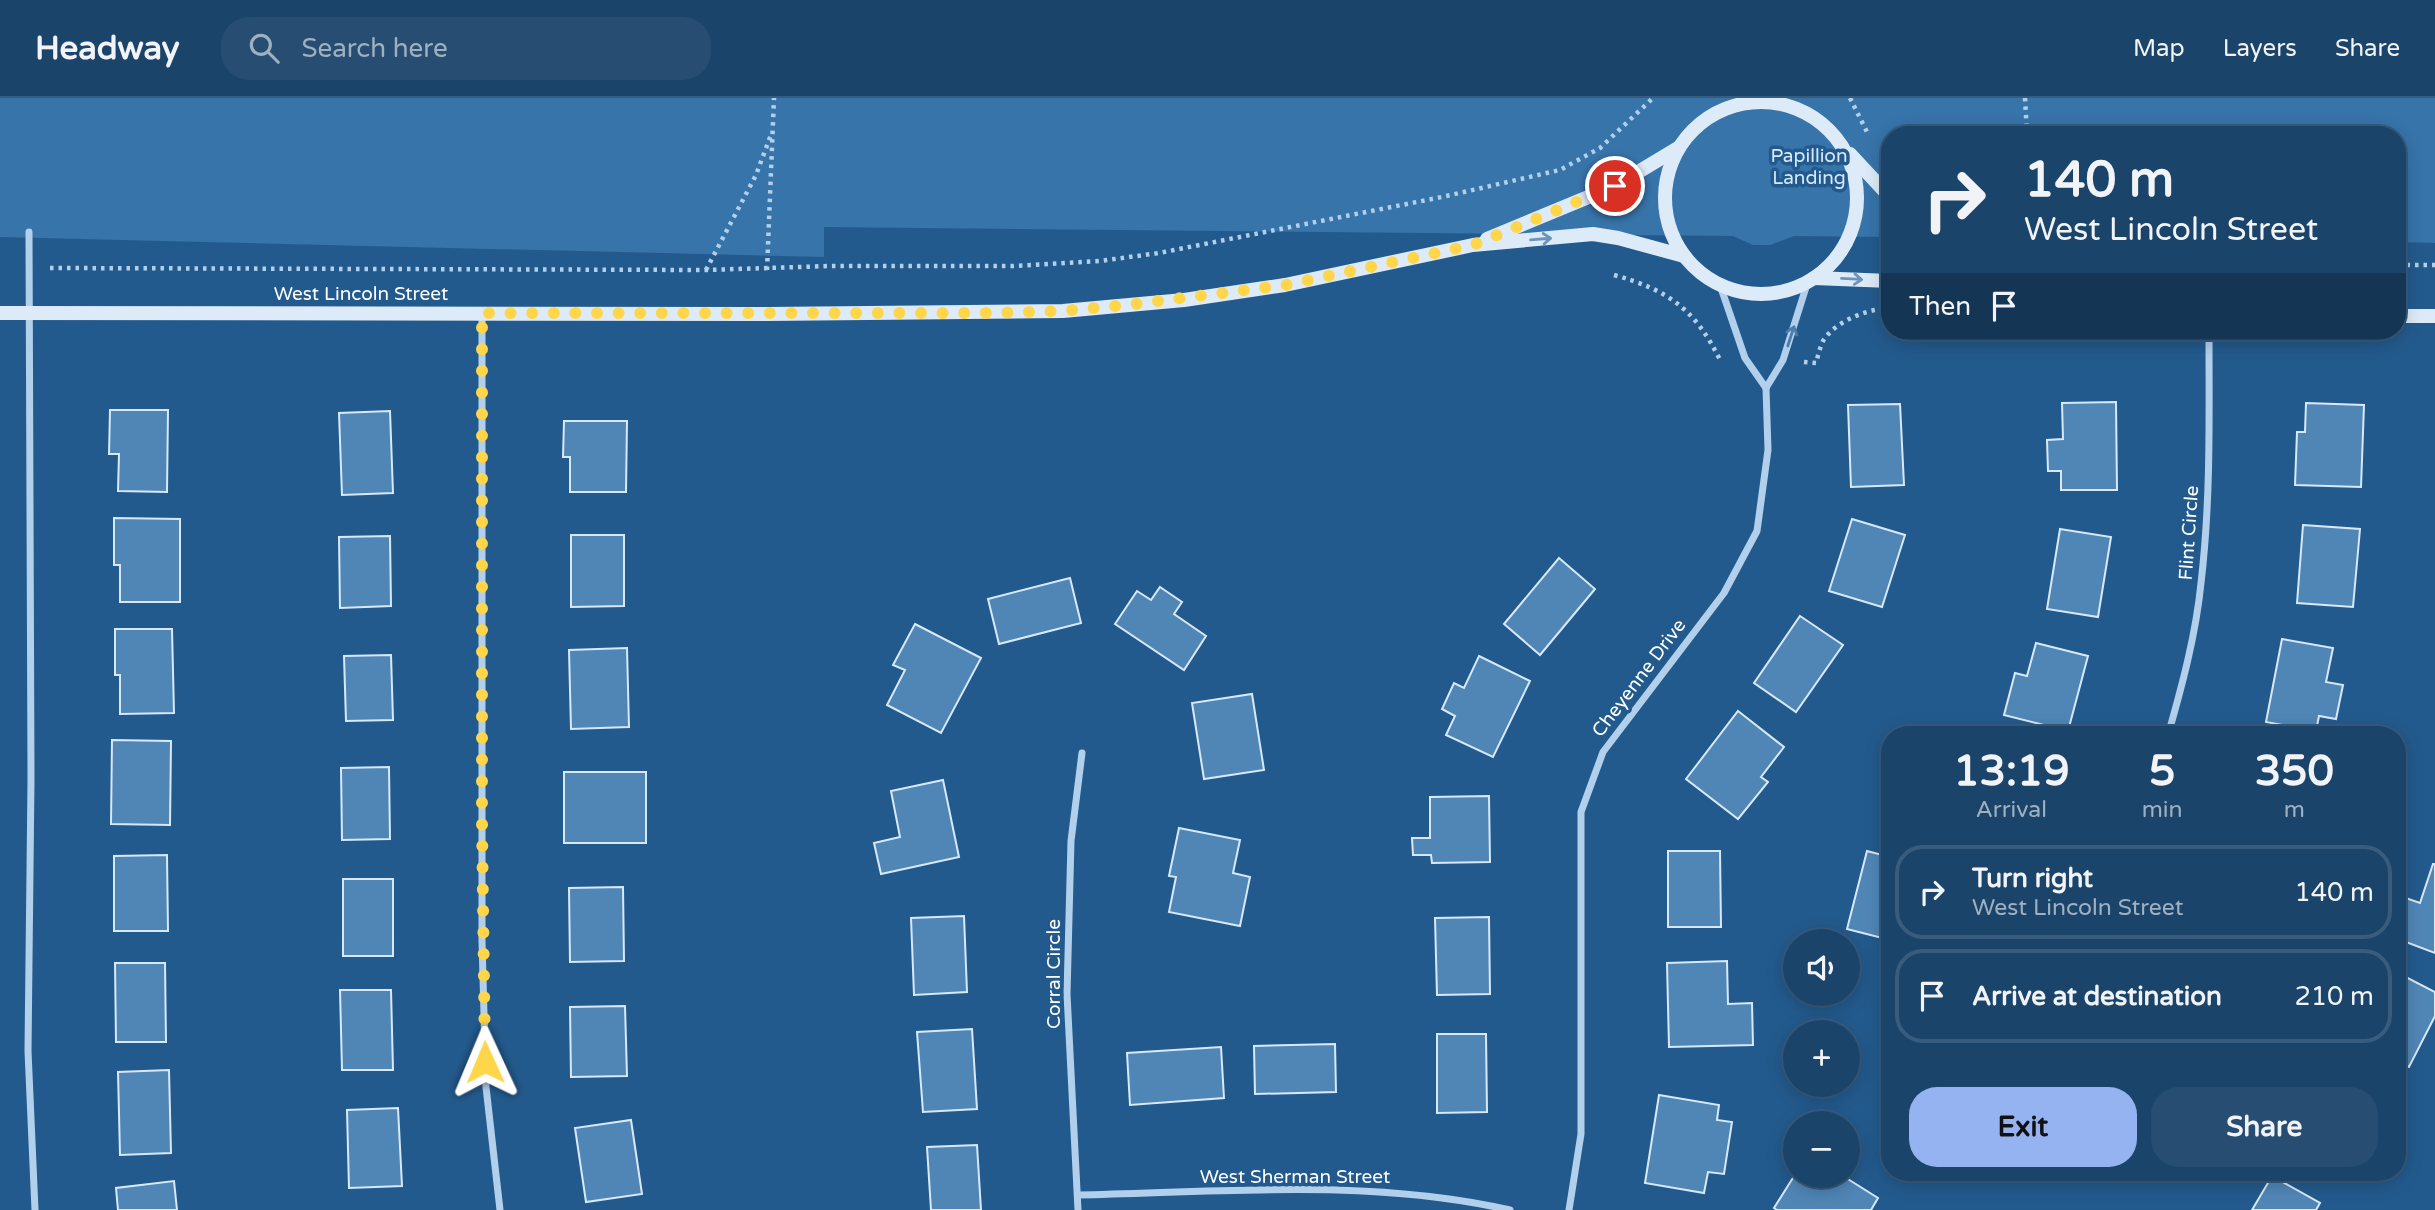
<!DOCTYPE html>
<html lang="en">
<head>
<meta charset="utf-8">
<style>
  :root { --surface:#1a446a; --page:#274e72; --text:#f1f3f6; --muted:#9fb0c1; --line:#385c7e; --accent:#95b2f1 }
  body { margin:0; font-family:"Varela Round",sans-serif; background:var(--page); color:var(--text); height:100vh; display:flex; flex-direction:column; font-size:26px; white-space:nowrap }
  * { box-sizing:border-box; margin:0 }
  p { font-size:23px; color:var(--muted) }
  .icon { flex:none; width:38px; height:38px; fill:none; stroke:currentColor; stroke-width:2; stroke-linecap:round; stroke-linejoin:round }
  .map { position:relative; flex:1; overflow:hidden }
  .drawer { position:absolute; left:1881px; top:628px; width:525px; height:455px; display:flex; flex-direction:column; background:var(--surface); border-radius:28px; box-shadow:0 4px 18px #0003,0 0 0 2px var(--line) }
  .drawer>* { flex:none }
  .top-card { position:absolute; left:1881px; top:28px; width:525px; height:214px; border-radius:28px; box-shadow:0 4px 18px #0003,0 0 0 2px var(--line); background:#1a446a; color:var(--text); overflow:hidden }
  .tools { position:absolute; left:1783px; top:831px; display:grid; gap:14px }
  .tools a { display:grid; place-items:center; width:77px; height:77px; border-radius:50%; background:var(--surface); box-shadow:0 4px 18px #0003,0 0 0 2px var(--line); font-size:35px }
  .pin { position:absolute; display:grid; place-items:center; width:60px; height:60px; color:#fff; margin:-30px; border:4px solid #fff; border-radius:50%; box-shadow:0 2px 7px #0007 }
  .me { position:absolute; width:77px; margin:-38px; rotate:359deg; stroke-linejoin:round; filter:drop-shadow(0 0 5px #0008) }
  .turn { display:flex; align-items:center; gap:24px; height:147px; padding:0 28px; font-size:32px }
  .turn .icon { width:91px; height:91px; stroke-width:2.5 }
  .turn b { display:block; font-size:49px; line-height:60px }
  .then { display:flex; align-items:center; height:66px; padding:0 28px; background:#0003; gap:14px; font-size:26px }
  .eta { display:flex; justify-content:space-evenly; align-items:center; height:119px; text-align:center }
  .eta b { font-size:42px; font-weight:700; line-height:49px }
  .button { display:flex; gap:14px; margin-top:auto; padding:14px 28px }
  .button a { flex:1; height:80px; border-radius:28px; background:var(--accent); color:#111; font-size:28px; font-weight:700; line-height:80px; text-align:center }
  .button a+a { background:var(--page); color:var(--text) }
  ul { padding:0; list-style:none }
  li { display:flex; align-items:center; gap:21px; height:94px; margin:0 14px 10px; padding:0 14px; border:4px solid var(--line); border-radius:28px }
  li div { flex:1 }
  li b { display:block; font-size:26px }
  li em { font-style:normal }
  header { display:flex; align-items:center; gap:42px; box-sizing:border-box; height:98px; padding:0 35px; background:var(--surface); border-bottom:2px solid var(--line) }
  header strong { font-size:33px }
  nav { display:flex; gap:38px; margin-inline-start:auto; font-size:24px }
  .search { width:490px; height:63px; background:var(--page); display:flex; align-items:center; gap:18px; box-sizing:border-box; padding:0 24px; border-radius:28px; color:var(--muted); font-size:26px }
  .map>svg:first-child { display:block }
</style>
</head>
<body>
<header>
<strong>Headway</strong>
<div class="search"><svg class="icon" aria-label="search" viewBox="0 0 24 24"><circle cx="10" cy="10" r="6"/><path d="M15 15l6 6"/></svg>Search here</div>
<nav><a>Map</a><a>Layers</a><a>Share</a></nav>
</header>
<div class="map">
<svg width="2435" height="1112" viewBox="0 0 2435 1112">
  <rect width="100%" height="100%" fill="#235a8d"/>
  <path fill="#3774aa" d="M0 0H2435V145L2398 144V37H1890V139L1794 138 1770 147H1753L1733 138 824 129V159L0 139Z"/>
  <g fill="#5086b6" stroke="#d7e9f8" stroke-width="2">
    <path d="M2116 304 2117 392H2061V373H2048L2047 342 2063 341 2062 305Z"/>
    <path d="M2306 305 2364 307 2361 389 2295 387 2297 334H2305Z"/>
    <path d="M1900 306 1904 387 1851 389 1848 307Z"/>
    <path d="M110 312H168L167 394 118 393 119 356H109Z"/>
    <path d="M390 313 393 395 342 397 339 315Z"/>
    <path d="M564 323H627L626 394H570V359H563Z"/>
    <path d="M114 420 180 421V504H120V467H114Z"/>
    <path d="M1852 421 1905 437 1882 509 1829 493Z"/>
    <path d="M2303 427 2360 431 2353 509 2297 505Z"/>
    <path d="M2060 431 2111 439 2098 519 2047 511Z"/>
    <path d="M571 437H624V508L571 509Z"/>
    <path d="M390 438 391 508 340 510 339 439Z"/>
    <path d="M1559 460 1595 491 1540 557 1504 526Z"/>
    <path d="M1070 480 1081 525 999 546 988 501Z"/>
    <path d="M1160 489 1182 504 1174 516 1206 538 1184 572 1115 526 1137 493 1151 502Z"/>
    <path d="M1800 518 1843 547 1796 614 1754 585Z"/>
    <path d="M915 526 981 560 941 635 887 607 905 572 893 567Z"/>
    <path d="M115 531H172L174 615 120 616V577H115Z"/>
    <path d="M2282 541 2333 550 2326 584 2343 587 2336 621 2319 618 2316 633 2266 624Z"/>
    <path d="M2036 545 2088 558 2068 633 2004 617 2015 575 2027 578Z"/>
    <path d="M627 550 629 629 571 631 569 552Z"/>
    <path d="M391 557 393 622 346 623 344 558Z"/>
    <path d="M1479 558 1530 583 1493 659 1446 637 1455 618 1442 611 1454 585 1464 590Z"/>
    <path d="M1252 596 1264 672 1204 681 1192 605Z"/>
    <path d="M1738 613 1784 649 1761 679 1768 684 1738 721 1686 681Z"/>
    <path d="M112 642 171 643 170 727 111 726Z"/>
    <path d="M389 669 390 741 342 742 341 670Z"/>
    <rect x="564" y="674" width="82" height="71"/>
    <path d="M943 682 959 759 881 776 874 745 900 739 891 693Z"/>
    <path d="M1489 698 1490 764 1432 765 1431 757H1413L1412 740H1430V699Z"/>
    <path d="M1179 730 1240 742 1233 775 1250 779 1240 828 1169 814 1176 779 1169 778Z"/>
    <path d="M1668 753H1720L1721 829H1668Z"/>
    <path d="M1867 753 1890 759V842L1847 831Z"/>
    <path d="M167 757 168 833H114V758Z"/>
    <path d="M2433 766H2435V855L2398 841V814L2403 799 2420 805Z"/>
    <rect x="343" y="781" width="50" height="77"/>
    <path d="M623 789 624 863 570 864 569 790Z"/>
    <path d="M964 818 967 894 914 897 911 820Z"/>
    <path d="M1489 819 1490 896 1437 897 1435 820Z"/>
    <path d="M1727 863 1728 906 1752 905 1753 947 1669 949 1667 865Z"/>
    <path d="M115 865H165L166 944H116Z"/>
    <path d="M2398 875 2435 894V918L2409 969 2398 963Z"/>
    <path d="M340 892H391L393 972H342Z"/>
    <path d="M625 908 627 978 571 979 570 909Z"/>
    <path d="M972 931 977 1011 923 1014 917 934Z"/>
    <path d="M1437 936H1486L1487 1014 1437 1015Z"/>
    <path d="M1335 946 1336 994 1255 996 1254 948Z"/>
    <path d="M1221 949 1224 1000 1130 1007 1127 955Z"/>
    <path d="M169 972 171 1055 120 1057 118 974Z"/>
    <path d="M1659 997 1719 1007 1717 1022 1732 1024 1724 1076 1708 1074 1704 1095 1645 1085Z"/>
    <path d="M398 1010 402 1088 349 1090 347 1012Z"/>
    <path d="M631 1022 642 1096 586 1104 575 1030Z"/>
    <path d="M977 1047 981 1112H931L927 1049Z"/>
    <path d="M1796 1075V1078H1843L1878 1100 1871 1112H1777L1774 1110Z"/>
    <path d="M2272 1078 2320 1105 2316 1112H2252Z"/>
    <path d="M174 1083 177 1112H118L116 1090Z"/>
  </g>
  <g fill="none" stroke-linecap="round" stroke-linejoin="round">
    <g stroke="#b2d0eb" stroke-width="4.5" stroke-dasharray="3.5 5" stroke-linecap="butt">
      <path d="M1850 0 1868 36"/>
      <path d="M2025 0 2027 37"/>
      <path d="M2398 167H2435"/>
      <path d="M50 170 706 172 830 168H1013L1100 163 1159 155 1442 99 1560 72 1600 50 1653 0"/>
      <path d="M706 172 756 77 772 34"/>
      <path d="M767 172 774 0"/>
      <path d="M1614 177C1668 192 1695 211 1720 262"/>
      <path d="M1804 264 1816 265C1818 258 1820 249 1823 243 1834 225 1862 213 1882 211"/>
    </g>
    <g stroke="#b2d0eb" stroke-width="7">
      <path d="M29 134 31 682 28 953 35 1112"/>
      <path d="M1720 187 1745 260 1766 290"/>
      <path d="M482 216V843L486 989 500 1112"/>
      <path d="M2168 637C2182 588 2196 536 2201 485 2211 401 2209 317 2209 233"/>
      <path d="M1078 1097C1221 1094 1369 1080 1510 1112"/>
      <path d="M1078 1112 1067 896 1071 743 1082 655"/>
      <path d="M1569 1112 1581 1036V714L1603 654 1724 495 1757 433 1768 352 1766 290 1783 262 1808 183"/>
    </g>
    <g stroke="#ddebf9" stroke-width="14">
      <circle cx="1761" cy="100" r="96"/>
      <path d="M1850 56 1890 99"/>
      <path d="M1487 141 1615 88 1678 50"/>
      <path d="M1814 180 1890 183"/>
      <path d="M0 215 767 216 1063 213 1184 202 1285 187 1473 147 1593 136 1618 140 1684 158"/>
      <path d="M2398 218H2435"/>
    </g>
  </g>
  <defs><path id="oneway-shaft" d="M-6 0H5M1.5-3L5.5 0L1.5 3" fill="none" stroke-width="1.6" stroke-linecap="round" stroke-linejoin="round" transform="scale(1.75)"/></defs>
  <g stroke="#6d94b8">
    <use href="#oneway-shaft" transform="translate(1541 141) rotate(-5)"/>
    <use href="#oneway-shaft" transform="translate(1852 181) rotate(3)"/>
  </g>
  <use stroke="#4e7da9" href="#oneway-shaft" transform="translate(1791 238) rotate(-72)"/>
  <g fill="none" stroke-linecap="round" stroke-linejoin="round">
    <path stroke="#ffd54a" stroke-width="12" stroke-dasharray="0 21.6" d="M485 964 482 723V215H988L1063 213 1135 206 1285 187 1473 147 1615 88"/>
  </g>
  <g text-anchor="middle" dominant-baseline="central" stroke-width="7" stroke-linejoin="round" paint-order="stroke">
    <g font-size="19" fill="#d7e9f8" stroke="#235a8d">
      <text x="1809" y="58">Papillion<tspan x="1809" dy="22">Landing</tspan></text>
    </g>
    <g font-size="19" fill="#fff" stroke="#235a8d">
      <text x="361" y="196">West Lincoln Street</text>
      <text transform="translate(2189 435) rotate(-86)">Flint Circle</text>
      <text transform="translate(1639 580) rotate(-53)">Cheyenne Drive</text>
      <text transform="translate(1054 876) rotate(-90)">Corral Circle</text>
      <text x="1295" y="1079">West Sherman Street</text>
    </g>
  </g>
</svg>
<div class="tools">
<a><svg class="icon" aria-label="sound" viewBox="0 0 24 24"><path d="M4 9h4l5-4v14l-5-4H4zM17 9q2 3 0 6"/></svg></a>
<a>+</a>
<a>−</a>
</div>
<div class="pin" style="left:1615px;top:88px;background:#d93025"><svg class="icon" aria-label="arrive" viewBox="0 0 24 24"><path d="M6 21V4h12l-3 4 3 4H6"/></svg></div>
<svg class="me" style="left:485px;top:964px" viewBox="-20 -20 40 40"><path d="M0-17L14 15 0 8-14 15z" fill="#ffd54a" stroke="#fff" stroke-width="4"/></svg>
<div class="top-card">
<div class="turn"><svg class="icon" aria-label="right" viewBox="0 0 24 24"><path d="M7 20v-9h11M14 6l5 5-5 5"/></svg><div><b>140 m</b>West Lincoln Street</div></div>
<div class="then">Then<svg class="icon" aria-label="arrive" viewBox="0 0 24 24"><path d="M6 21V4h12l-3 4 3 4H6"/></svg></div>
</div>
<section class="drawer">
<div class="eta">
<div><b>13:19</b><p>Arrival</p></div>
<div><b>5</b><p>min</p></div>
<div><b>350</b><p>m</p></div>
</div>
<ul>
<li><svg class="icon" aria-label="right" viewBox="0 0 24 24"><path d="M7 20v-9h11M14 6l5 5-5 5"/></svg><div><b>Turn right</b><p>West Lincoln Street</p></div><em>140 m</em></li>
<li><svg class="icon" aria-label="arrive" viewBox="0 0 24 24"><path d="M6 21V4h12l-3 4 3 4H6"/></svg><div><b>Arrive at destination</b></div><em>210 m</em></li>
</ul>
<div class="button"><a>Exit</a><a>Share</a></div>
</section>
</div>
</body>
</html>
